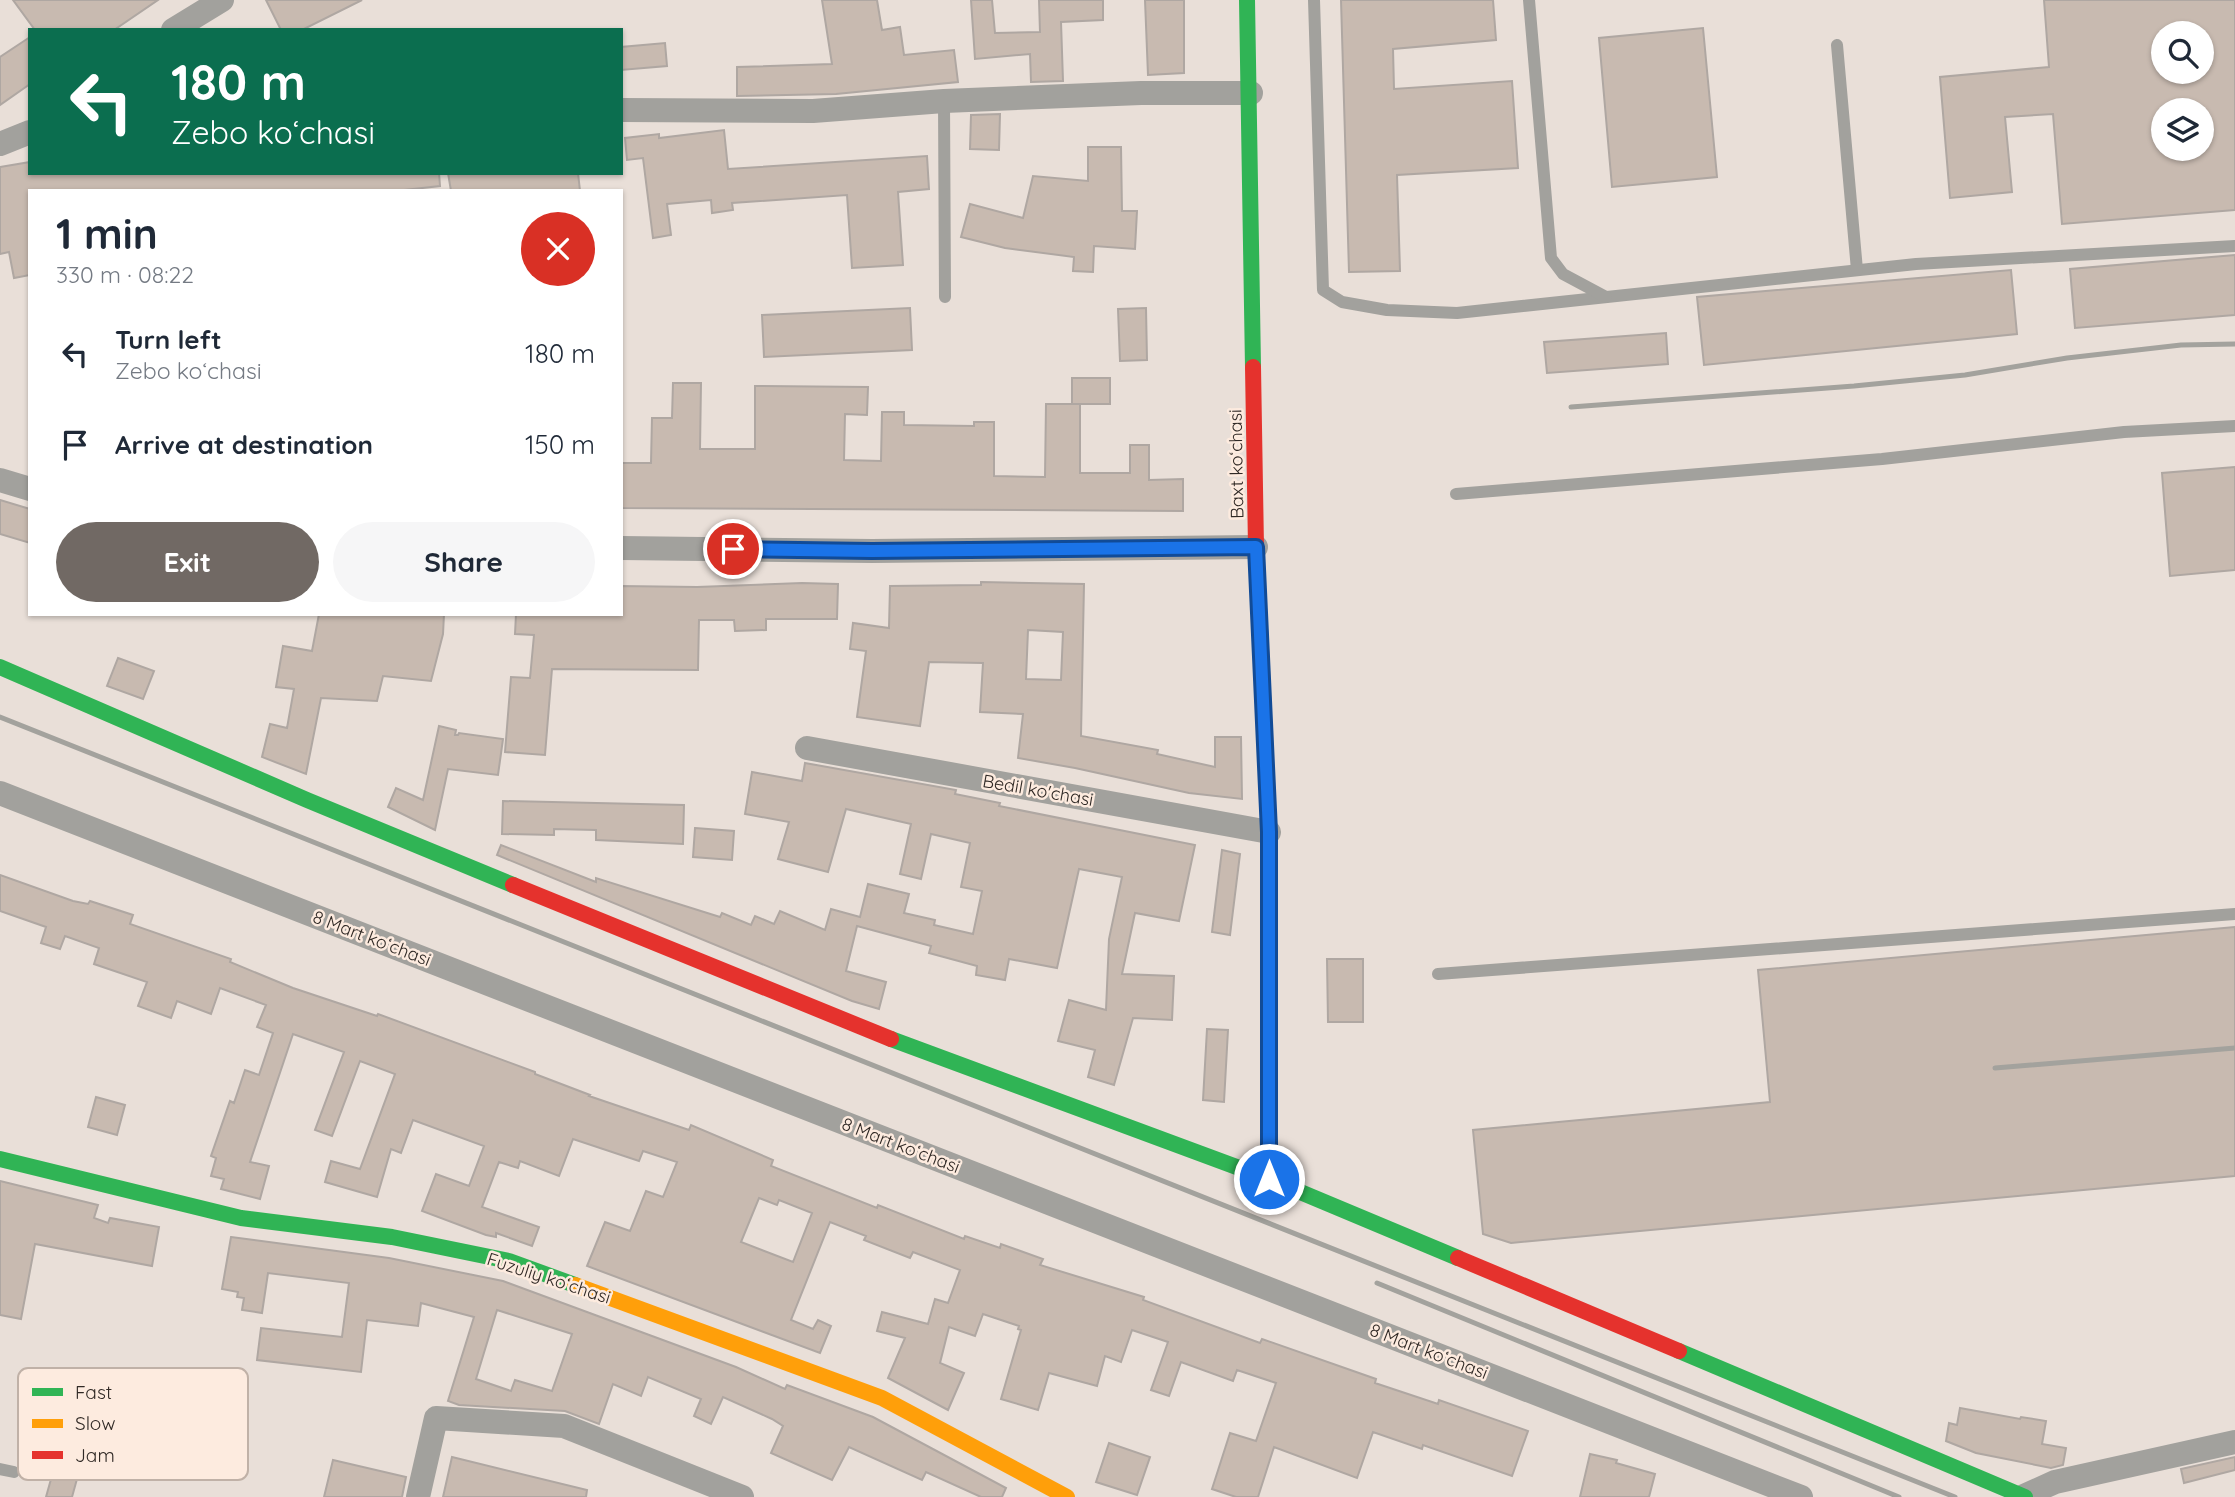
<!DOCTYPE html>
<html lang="en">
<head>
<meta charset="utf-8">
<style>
  :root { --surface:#fff; --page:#f6f6f7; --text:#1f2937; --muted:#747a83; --accent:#716964 }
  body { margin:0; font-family:Quicksand,sans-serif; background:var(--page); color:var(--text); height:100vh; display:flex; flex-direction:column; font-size:26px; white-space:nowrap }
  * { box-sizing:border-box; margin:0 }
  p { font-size:23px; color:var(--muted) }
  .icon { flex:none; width:38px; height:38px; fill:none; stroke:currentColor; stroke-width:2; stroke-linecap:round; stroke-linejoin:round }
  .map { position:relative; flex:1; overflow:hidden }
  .side { position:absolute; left:28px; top:189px; width:595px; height:427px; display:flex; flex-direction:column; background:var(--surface); border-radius:0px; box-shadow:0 2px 5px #0004 }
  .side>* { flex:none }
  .guide { position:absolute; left:28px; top:28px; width:595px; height:147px; border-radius:0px; box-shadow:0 2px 5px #0004; background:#0b6e4f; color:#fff; overflow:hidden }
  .buttons { position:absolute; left:2151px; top:21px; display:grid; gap:14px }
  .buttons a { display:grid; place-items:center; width:63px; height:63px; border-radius:50%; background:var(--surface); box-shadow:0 2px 5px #0004; font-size:35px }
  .pin { position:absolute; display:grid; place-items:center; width:60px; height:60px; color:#fff; margin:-30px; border:4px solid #fff; border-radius:50%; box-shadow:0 2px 7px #0007 }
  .me { position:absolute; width:77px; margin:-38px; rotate:0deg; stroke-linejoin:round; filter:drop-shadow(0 0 5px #0008) }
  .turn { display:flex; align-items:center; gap:24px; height:147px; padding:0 28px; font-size:32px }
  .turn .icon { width:91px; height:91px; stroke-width:2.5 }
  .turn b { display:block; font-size:49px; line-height:60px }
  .round { display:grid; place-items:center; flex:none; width:74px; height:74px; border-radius:37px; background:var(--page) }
  .overview { display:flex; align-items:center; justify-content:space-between; height:119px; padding:0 28px }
  h1 { font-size:42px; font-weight:800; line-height:52px }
  .action { display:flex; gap:14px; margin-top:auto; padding:14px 28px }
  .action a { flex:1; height:80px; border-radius:42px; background:var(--accent); color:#fff; font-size:28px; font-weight:800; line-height:80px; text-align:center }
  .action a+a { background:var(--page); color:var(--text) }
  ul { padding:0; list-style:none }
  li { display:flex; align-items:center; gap:21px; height:91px; padding:0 28px }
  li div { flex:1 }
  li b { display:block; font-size:26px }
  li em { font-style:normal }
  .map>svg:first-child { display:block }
</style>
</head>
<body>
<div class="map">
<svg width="2235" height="1497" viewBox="0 0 2235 1497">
  <rect width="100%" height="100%" fill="#e9dfd8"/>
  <g fill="#c8bab0" stroke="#afa7a2" stroke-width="2" fill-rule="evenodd">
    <path d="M13 0H158L114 30H35Z"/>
    <path d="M266 0H362L302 30H281Z"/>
    <path d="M822 0H877L882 30 900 27 904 55 954 50 958 82 836 94 737 96V67L832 64Z"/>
    <path d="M971 0H992L995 33 1040 32 1039 0H1103V20L1061 22 1063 81 1031 82 1030 54 975 59Z"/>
    <path d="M1145 0H1184V73L1148 75Z"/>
    <path d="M1341 0H1493L1496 40 1393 49 1394 89 1512 81 1518 168 1397 175 1400 271 1349 272Z"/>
    <path d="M2044 0H2235V210L2062 224 2053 114 2005 117 2012 192 1950 198 1940 77 2049 67ZM2163 33H2202V72H2163ZM2163 110H2202V149H2163Z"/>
    <path d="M1703 28 1717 177 1612 187 1599 38Z"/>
    <path d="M30 37V84L0 105V57Z"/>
    <path d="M665 43 667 66 621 70V47Z"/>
    <path d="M1000 114 999 150 970 149 971 115Z"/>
    <path d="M724 130 728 169 927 156 929 189 898 192 903 265 852 268 847 195 732 203 733 210 712 213 711 200 667 204 671 235 653 238 643 158 627 160 625 138 659 134V138Z"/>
    <path d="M1088 147H1121L1122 211H1137L1135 249 1094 246 1093 272 1073 271 1074 257 1005 248 961 237 970 204 1023 218 1033 176 1088 181Z"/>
    <path d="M30 162V173H439L440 186 395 191H30V275L14 278 9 252 0 254V167Z"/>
    <path d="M448 173H578L580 191H451Z"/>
    <path d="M2235 255V315L2075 328 2070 269Z"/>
    <path d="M2011 270 2017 334 1704 365 1697 297Z"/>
    <path d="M910 308 912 350 764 357 762 315Z"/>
    <path d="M1146 308 1147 360 1120 361 1118 309Z"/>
    <path d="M1666 333 1668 364 1547 373 1544 342Z"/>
    <rect x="1072" y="378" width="38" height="26"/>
    <path d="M673 383H701L700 449H755V386L868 387 867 415 845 414 844 460 881 461 882 412H904V425L974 426V422H994V476L1045 477 1046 404H1080V473H1130V445H1149V480L1183 479V511L621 508V463H651L652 418H672Z"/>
    <path d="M2235 467V570L2170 576 2162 473Z"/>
    <path d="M0 500 30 509V543L0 534Z"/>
    <path d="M981 582 1084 584 1081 736 1158 750 1157 754 1215 767V737H1241L1242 799 1189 793 1075 768 1018 758 1023 714 980 712 983 663 929 662 920 726 857 717 866 651 850 649 853 623 889 628 890 586 981 585ZM1028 630 1063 632 1061 680 1026 679Z"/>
    <path d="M802 583 838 584 837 619H766V630L735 631 734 620H699L698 670 552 669 545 755 505 752 511 677 530 678 534 635 515 634 516 614H621V586L697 587Z"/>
    <path d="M319 614H444L443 634 431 681 383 676 377 701 321 698 306 774 262 757 270 724 287 728 294 689 276 687 283 646 312 651Z"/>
    <path d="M118 658 154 671 143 699 107 686Z"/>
    <path d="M439 726 456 730 455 735H458L459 733 503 739 498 775 448 769 435 830 388 807 396 788 423 800Z"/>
    <path d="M805 763 956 790 955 794 1000 803 999 806 1195 845 1179 921 1135 913 1122 974 1174 976 1172 1020 1133 1018 1114 1085 1088 1077 1095 1050 1058 1041 1069 1000 1106 1010 1109 939 1122 877 1079 869 1057 968 1009 959 1005 980 976 975 977 966 929 953 931 946 857 926 846 971 886 982 879 1009 852 1001 497 855 501 845 596 882V878L720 917 722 913 751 925 755 916 774 924 780 911 825 930 831 909 860 917 868 884 909 894 904 913 935 920 934 925 973 934 982 891 961 887 970 843 931 834 921 879 900 874 911 824 846 809 828 872 778 859 789 822 745 814 752 772 802 781Z"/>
    <path d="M503 801 684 805 683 844 596 840V830L554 829V835L502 834Z"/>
    <path d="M695 828 734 831 732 860 693 857Z"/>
    <path d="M1222 850 1240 854 1230 935 1212 932Z"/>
    <path d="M0 875 73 901 88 904 90 901 133 915 130 924 231 959 230 962 293 988 377 1016 378 1014 535 1072V1074L590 1095 589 1096 689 1130 691 1125 773 1160 771 1166 877 1208 878 1205 964 1239 965 1236 1000 1248 1001 1244 1043 1259 1040 1265 1144 1297 1143 1300 1260 1343 1262 1339 1376 1379 1375 1383 1438 1404 1439 1400 1528 1431 1512 1476 1423 1445 1422 1449 1373 1432 1357 1478 1274 1447 1258 1497H1236L1212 1489 1230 1433 1256 1441 1276 1383 1237 1370 1233 1381 1181 1362 1169 1396 1151 1390 1168 1342 1132 1330 1121 1362 1105 1356 1097 1386 1049 1373 1038 1410 1001 1399 1021 1330 1018 1329 1019 1326 983 1314 975 1336 949 1327 940 1363 964 1373 948 1410 888 1378 905 1338 877 1331 882 1312 928 1324 935 1299 948 1303 960 1270 913 1252 910 1258 864 1240 866 1236 830 1222 791 1320 813 1329 818 1320 831 1326 820 1353 587 1266 605 1222 630 1231 646 1191 663 1197 677 1162 643 1151 639 1161 573 1139 559 1176 520 1161 518 1168 499 1162 482 1207 539 1227 532 1246 496 1233V1237L486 1235 422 1211 436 1174 469 1186 484 1146 413 1120 401 1153 391 1149 377 1197 325 1182 331 1161 360 1169 395 1074 360 1061 332 1136 315 1130 344 1052 293 1034 250 1162 269 1166 260 1199 221 1189 224 1179 211 1176 216 1158 211 1156 230 1101 234 1103 245 1070 259 1075 273 1033 257 1027 266 1005 220 988 211 1014 177 1001 171 1018 138 1006 147 982 94 964 99 948 65 936 60 949 41 943 46 927 0 911ZM759 1198 777 1205 779 1200 812 1213 793 1262 741 1242Z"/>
    <path d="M2235 927V1176L1511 1243 1483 1234 1473 1130 1770 1102 1758 970Z"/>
    <path d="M1327 959H1363V1022H1328Z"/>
    <path d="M1207 1029 1228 1030 1224 1102 1203 1100Z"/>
    <path d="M96 1097 125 1105 117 1135 88 1127Z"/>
    <path d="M0 1181 98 1205 94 1218 108 1223 110 1218 159 1227 152 1266 35 1244 21 1319 0 1315Z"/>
    <path d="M231 1237 389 1258 503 1281 736 1367 785 1389 787 1385 873 1417 1006 1488 1002 1497H981L926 1472 922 1480 849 1447 832 1480 771 1453 783 1426 772 1419 723 1397 711 1424 694 1416 701 1399 648 1377 641 1396 613 1384 599 1424 565 1411 459 1405 448 1401 474 1317 421 1303 418 1326 367 1320 361 1372 257 1360 261 1328 342 1337 349 1283 268 1273 262 1313 242 1310 244 1298 237 1297 238 1292 222 1289ZM497 1310 572 1334 552 1391 515 1380 511 1391 476 1379Z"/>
    <path d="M1960 1408 2020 1419 2021 1417 2046 1421 2042 1444 2066 1448 2063 1465 2051 1468 1976 1453 1946 1441 1949 1423 1957 1425Z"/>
    <path d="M1109 1443 1150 1457 1137 1495 1096 1482Z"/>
    <path d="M1590 1454 1617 1460 1616 1463 1655 1474 1649 1497H1580Z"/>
    <path d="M452 1457 587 1490 586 1497H443Z"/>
    <path d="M2235 1457V1470L2184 1483 2181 1469Z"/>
    <path d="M333 1460 406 1477 402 1497H324Z"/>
    <path d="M53 1472 77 1479 72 1497H46Z"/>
  </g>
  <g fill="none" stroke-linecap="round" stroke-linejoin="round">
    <g stroke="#a2a19d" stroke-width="12">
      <path d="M1314 0 1323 290 1342 302 1387 310 1457 313 1916 264 2235 246"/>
      <path d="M1529 0 1551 258 1563 274 1606 297"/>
      <path d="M1837 45 1857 270"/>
      <path d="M944 101 945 297"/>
      <path d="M1456 494 1882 459 2124 432 2235 426"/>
      <path d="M1438 974 2235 914"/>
      <path d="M0 1469 14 1472"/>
    </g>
    <g stroke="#a2a19d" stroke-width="24">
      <path d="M173 30 222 0"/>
      <path d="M621 110 813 111 944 101 1141 93H1251"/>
      <path d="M0 144 30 132"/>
      <path d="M0 480 30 489"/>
      <path d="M621 548 872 551 1256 547"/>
      <path d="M807 748 1269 832"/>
      <path d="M0 793 1801 1497"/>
      <path d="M2024 1496 2055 1482 2235 1442"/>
      <path d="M418 1497 436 1418 564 1426 742 1497"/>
    </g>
    <g stroke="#30b455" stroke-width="16">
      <path d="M1247 0 1253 367"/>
      <path d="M0 667 307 800 513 885"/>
      <path d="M891 1039 1269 1179 1458 1258"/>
      <path d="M1269 1044V1179"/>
      <path d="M0 1159 241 1218 392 1237 509 1261 575 1285"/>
      <path d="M1679 1351 2025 1497"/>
    </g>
    <g stroke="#ff9f0a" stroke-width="16">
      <path d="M1262 670 1269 832V1044"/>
      <path d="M575 1285 882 1398 1067 1497"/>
    </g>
    <g stroke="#e5322d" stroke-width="16">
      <path d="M1253 367 1256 547 1262 670"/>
      <path d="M513 885 891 1039"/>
      <path d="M1458 1258 1679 1351"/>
    </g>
    <g stroke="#a3a29d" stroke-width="5">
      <path d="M1571 407 1854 386 1965 375 2067 358 2181 345 2235 344"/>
      <path d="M0 717 1955 1497"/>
      <path d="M1995 1068 2235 1048"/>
      <path d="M1377 1283 1899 1497"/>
    </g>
  </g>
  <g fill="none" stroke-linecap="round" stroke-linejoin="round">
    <defs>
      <path id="route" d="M733 549 872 551 1256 547 1269 832V1179"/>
    </defs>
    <use href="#route" stroke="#114b97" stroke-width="18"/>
    <use href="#route" stroke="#1a73e8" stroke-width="12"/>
  </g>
  <g text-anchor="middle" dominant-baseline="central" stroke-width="5" stroke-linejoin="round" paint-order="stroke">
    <g font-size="18" fill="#302925" stroke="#fdebdf">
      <text transform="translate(1236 464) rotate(-91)">Baxt koʻchasi</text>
      <text transform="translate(1038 790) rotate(10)">Bedil ko'chasi</text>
      <text transform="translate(372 938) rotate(21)">8 Mart koʻchasi</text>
      <text transform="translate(901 1145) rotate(21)">8 Mart koʻchasi</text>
      <text transform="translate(549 1278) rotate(18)">Fuzuliy koʻchasi</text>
      <text transform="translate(1429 1351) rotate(21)">8 Mart koʻchasi</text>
    </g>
  </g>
  <rect x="18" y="1368" width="230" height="112" rx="10" fill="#fdebdf" stroke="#c0b1a7" stroke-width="2"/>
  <rect x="32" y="1388" width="31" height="8" fill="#30b455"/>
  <rect x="32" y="1419" width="31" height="9" fill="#ff9f0a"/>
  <rect x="32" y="1451" width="31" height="8" fill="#e5322d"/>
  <g font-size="19" fill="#302925">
    <text x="75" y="1399">Fast</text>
    <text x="75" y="1430">Slow</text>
    <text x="75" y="1462">Jam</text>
  </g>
</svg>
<div class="buttons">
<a><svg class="icon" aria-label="search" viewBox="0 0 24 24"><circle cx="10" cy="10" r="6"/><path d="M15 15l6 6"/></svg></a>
<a><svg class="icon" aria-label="layers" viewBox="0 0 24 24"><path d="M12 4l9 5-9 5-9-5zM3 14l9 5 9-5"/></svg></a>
</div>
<div class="pin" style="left:733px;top:549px;background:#d93025"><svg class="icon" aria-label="arrive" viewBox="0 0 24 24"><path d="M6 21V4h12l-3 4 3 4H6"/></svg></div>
<svg class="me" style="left:1269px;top:1179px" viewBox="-20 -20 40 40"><circle r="17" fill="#1a73e8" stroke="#fff" stroke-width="3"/><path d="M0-11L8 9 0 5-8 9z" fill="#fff"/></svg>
<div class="guide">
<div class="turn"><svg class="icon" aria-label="left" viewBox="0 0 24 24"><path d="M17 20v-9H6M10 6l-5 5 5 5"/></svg><div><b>180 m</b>Zebo koʻchasi</div></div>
</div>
<section class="side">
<div class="overview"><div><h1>1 min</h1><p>330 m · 08:22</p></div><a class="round" style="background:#d93025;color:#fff"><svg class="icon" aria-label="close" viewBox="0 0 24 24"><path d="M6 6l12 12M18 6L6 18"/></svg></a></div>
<ul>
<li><svg class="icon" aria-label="left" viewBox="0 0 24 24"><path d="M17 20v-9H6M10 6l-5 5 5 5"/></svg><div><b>Turn left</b><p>Zebo koʻchasi</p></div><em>180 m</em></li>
<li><svg class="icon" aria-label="arrive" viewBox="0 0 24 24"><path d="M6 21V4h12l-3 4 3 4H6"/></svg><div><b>Arrive at destination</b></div><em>150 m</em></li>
</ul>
<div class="action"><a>Exit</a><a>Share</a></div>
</section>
</div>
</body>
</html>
